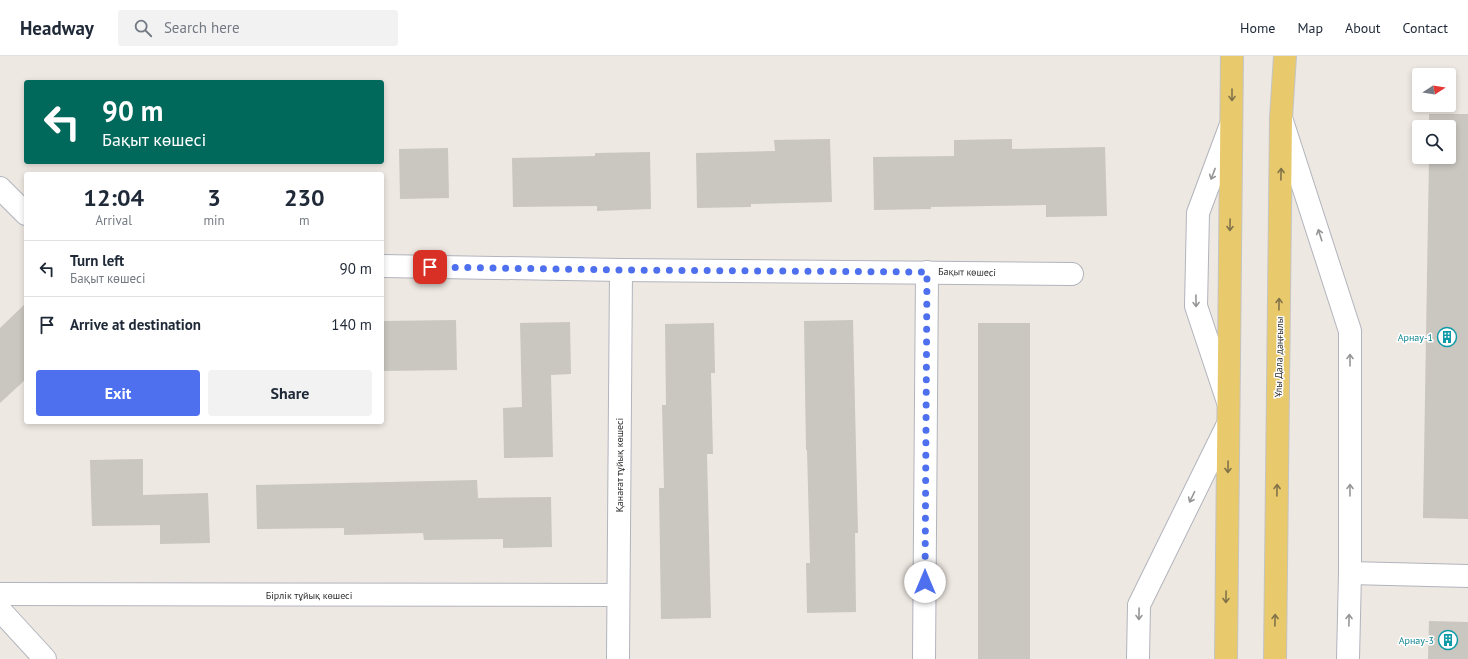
<!DOCTYPE html>
<html lang="en">
<head>
<meta charset="utf-8">
<style>
  :root { --surface:#fff; --page:#f2f2f3; --text:#1f2937; --muted:#747a83; --line:#e0e1e3; --accent:#4e6fee }
  body { margin:0; font-family:"PT Sans",sans-serif; background:var(--page); color:var(--text); height:100vh; display:flex; flex-direction:column; font-size:15px; white-space:nowrap }
  * { box-sizing:border-box; margin:0 }
  p { font-size:13px; color:var(--muted) }
  .icon { flex:none; width:22px; height:22px; fill:none; stroke:currentColor; stroke-width:2; stroke-linecap:round; stroke-linejoin:round }
  .map { position:relative; flex:1; overflow:hidden }
  .panel { position:absolute; left:24px; top:116px; width:360px; height:252px; display:flex; flex-direction:column; background:var(--surface); border-radius:4px; box-shadow:0 2px 6px #0003 }
  .panel>* { flex:none }
  .banner { position:absolute; left:24px; top:24px; width:360px; height:84px; border-radius:4px; box-shadow:0 2px 6px #0003; background:#00695c; color:#fff; overflow:hidden }
  .needle { width:26px; rotate:78deg }
  .fabs { position:absolute; left:1412px; top:12px; display:grid; gap:8px }
  .fabs a { display:grid; place-items:center; width:44px; height:44px; border-radius:4px; background:var(--surface); box-shadow:0 2px 6px #0003; font-size:20px }
  .pin { position:absolute; display:grid; place-items:center; width:34px; height:34px; color:#fff; margin:-17px; border-radius:8px; box-shadow:0 2px 6px #0006 }
  .me { position:absolute; width:44px; margin:-22px; rotate:0deg; stroke-linejoin:round; filter:drop-shadow(0 0 3px #0008) }
  .turn { display:flex; align-items:center; gap:14px; height:84px; padding:0 12px; font-size:18px }
  .turn .icon { width:52px; height:52px; stroke-width:2.5 }
  .turn b { display:block; font-size:28px; line-height:34px }
  .eta { display:flex; justify-content:space-evenly; align-items:center; height:68px; text-align:center }
  .eta b { font-size:24px; font-weight:800; line-height:28px }
  .action { display:flex; gap:8px; margin-top:auto; padding:8px 12px }
  .action a { flex:1; height:46px; border-radius:4px; background:var(--accent); color:#fff; font-size:16px; font-weight:800; line-height:46px; text-align:center }
  .action a+a { background:var(--page); color:var(--text) }
  ul { padding:0; list-style:none }
  li { display:flex; align-items:center; gap:12px; height:56px; padding:0 12px; border-top:1px solid var(--line) }
  li div { flex:1 }
  li b { display:block; font-size:15px }
  li em { font-style:normal }
  header { display:flex; align-items:center; gap:24px; box-sizing:border-box; height:56px; padding:0 20px; background:var(--surface); border-bottom:1px solid var(--line) }
  header strong { font-size:19px }
  nav { display:flex; gap:22px; margin-inline-start:auto; font-size:14px }
  .search { width:280px; height:36px; background:var(--page); display:flex; align-items:center; gap:10px; box-sizing:border-box; padding:0 14px; border-radius:4px; color:var(--muted); font-size:15px }
  .map>svg:first-child { display:block }
</style>
</head>
<body>
<header>
<strong>Headway</strong>
<div class="search"><svg class="icon" aria-label="search" viewBox="0 0 24 24"><circle cx="10" cy="10" r="6"/><path d="M15 15l6 6"/></svg>Search here</div>
<nav><a>Home</a><a>Map</a><a>About</a><a>Contact</a></nav>
</header>
<div class="map">
<svg width="1468" height="603" viewBox="0 0 1468 603">
  <rect width="100%" height="100%" fill="#eee8e2"/>
  <g fill="#cac6c0">
    <path d="M1429 58H1468V463L1423 462 1429 101H1449V71H1429Z"/>
    <path d="M830 83 832 146 751 148V151L697 152 696 97 775 95 774 84Z"/>
    <path d="M1012 83V93L1105 91 1107 160 1046 161V149L931 151V153L874 154 873 101 954 100V84Z"/>
    <path d="M448 92 449 142 400 143 399 93Z"/>
    <path d="M650 96 651 153 597 155V150L513 151 512 102 595 100V97Z"/>
    <path d="M26 247V323L0 347V272Z"/>
    <path d="M456 264 457 314 382 315V265Z"/>
    <path d="M853 264 858 477H855L856 556 807 557 806 507H810L807 394H806L804 265Z"/>
    <path d="M570 266 571 318 551 319 553 401 504 402 503 352 522 351 520 267Z"/>
    <path d="M714 267 715 317H711L713 398H707L711 562 661 563 659 432H664L662 349H666L665 268Z"/>
    <rect x="978" y="267" width="52" height="336"/>
    <path d="M143 403V439L208 437 210 487 160 488V469L92 470 90 404Z"/>
    <path d="M477 424 478 442 551 441 552 491 503 492V483L424 484 423 477 344 479V472L257 473 256 429Z"/>
    <path d="M1429 565 1468 566V603H1428Z"/>
  </g>
  <g fill="none" stroke-linecap="round" stroke-linejoin="round">
    <defs>
      <g id="minor">
        <path d="M1282 65 1350 275V517L1348 603"/>
        <path d="M0 132 26 158"/>
        <path d="M382 210 621 214 1072 218"/>
        <path d="M1228 346 1196 250 1198 157 1230 71"/>
        <path d="M1350 517 1468 520"/>
        <path d="M0 538 618 539"/>
        <path d="M0 554 45 603"/>
        <path d="M618 603 621 214"/>
        <path d="M924 603 927 216"/>
        <path d="M1138 603 1139 549 1228 368"/>
      </g>
      <g id="major">
        <path d="M1226 603 1232 0"/>
        <path d="M1275 603 1281 62 1285 0"/>
      </g>
    </defs>
    <use href="#minor" stroke="#b2b4bd" stroke-width="24"/>
    <use href="#major" stroke="#c4c4c4" stroke-width="24"/>
    <use href="#minor" stroke="#fff" stroke-width="22"/>
    <use href="#major" stroke="#e8c96c" stroke-width="22"/>
  </g>
  <defs><path id="oneway-shaft" d="M-6 0H5M1.5-3L5.5 0L1.5 3" fill="none" stroke-width="1.6" stroke-linecap="round" stroke-linejoin="round"/></defs>
  <g stroke="#82744a">
    <use href="#oneway-shaft" transform="translate(1232 39) rotate(90)"/>
    <use href="#oneway-shaft" transform="translate(1281 118) rotate(-89)"/>
    <use href="#oneway-shaft" transform="translate(1230 169) rotate(91)"/>
    <use href="#oneway-shaft" transform="translate(1279 248) rotate(-89)"/>
    <use href="#oneway-shaft" transform="translate(1228 411) rotate(91)"/>
    <use href="#oneway-shaft" transform="translate(1277 434) rotate(-89)"/>
    <use href="#oneway-shaft" transform="translate(1226 541) rotate(91)"/>
    <use href="#oneway-shaft" transform="translate(1275 564) rotate(-89)"/>
  </g>
  <g stroke="#969696">
    <use href="#oneway-shaft" transform="translate(1213 118) rotate(111)"/>
    <use href="#oneway-shaft" transform="translate(1320 179) rotate(-108)"/>
    <use href="#oneway-shaft" transform="translate(1196 245) rotate(89)"/>
    <use href="#oneway-shaft" transform="translate(1350 304) rotate(-90)"/>
    <use href="#oneway-shaft" transform="translate(1350 434) rotate(-90)"/>
    <use href="#oneway-shaft" transform="translate(1192 441) rotate(116)"/>
    <use href="#oneway-shaft" transform="translate(1139 558) rotate(91)"/>
    <use href="#oneway-shaft" transform="translate(1349 564) rotate(-89)"/>
  </g>
  <g fill="none" stroke-linecap="round" stroke-linejoin="round">
    <path stroke="#4e6fee" stroke-width="7" stroke-dasharray="0 12.6" d="M430 211 621 214 927 216 925 526"/>
  </g>
  <defs>
    <symbol id="building-ring" viewBox="-11 -11 22 22"><circle r="9.5" fill="#fff" stroke="#0f9aa8" stroke-width="1.5"/><path d="M-4-6H4V6H1V3H-1V6H-4ZM-2.5-4.3h1.7v1.8h-1.7ZM.8-4.3h1.7v1.8H.8ZM-2.5-1h1.7V.8h-1.7ZM.8-1h1.7V.8H.8Z" fill="#0f9aa8"/></symbol>
  </defs>
  <g fill-rule="evenodd">
    <use href="#building-ring" x="1436" y="270" width="22" height="22"/>
    <use href="#building-ring" x="1437" y="573" width="22" height="22"/>
  </g>
  <g text-anchor="middle" dominant-baseline="central" stroke-width="3" stroke-linejoin="round" paint-order="stroke">
    <g font-size="10" fill="#2e2e2e" stroke="#fff">
      <text transform="translate(967 216) rotate(1)">Бақыт көшесі</text>
      <text transform="translate(1279 301) rotate(-89)">Ұлы Дала даңғылы</text>
      <text transform="translate(619 409) rotate(-90)">Қанағат тұйық көшесі</text>
      <text x="309" y="539">Бірлік тұйық көшесі</text>
    </g>
    <g font-size="10" fill="#0d838f" stroke="#fff" text-anchor="end">
      <text x="1433" y="281">Арнау-1</text>
      <text x="1434" y="584">Арнау-3</text>
    </g>
  </g>
</svg>
<div class="fabs">
<a><svg class="needle" viewBox="-14 -14 28 28"><path d="M0-13l5 13h-10z" fill="#e53935"/><path d="M0 13l5-13h-10z" fill="#747a83"/></svg></a>
<a><svg class="icon" aria-label="search" viewBox="0 0 24 24"><circle cx="10" cy="10" r="6"/><path d="M15 15l6 6"/></svg></a>
</div>
<div class="pin" style="left:430px;top:211px;background:#d93025"><svg class="icon" aria-label="arrive" viewBox="0 0 24 24"><path d="M6 21V4h12l-3 4 3 4H6"/></svg></div>
<svg class="me" style="left:925px;top:526px" viewBox="-20 -20 40 40"><circle r="19" fill="#fff"/><path d="M0-13L10 11 0 6-10 11z" fill="#4e6fee"/></svg>
<div class="banner">
<div class="turn"><svg class="icon" aria-label="left" viewBox="0 0 24 24"><path d="M17 20v-9H6M10 6l-5 5 5 5"/></svg><div><b>90 m</b>Бақыт көшесі</div></div>
</div>
<section class="panel">
<div class="eta">
<div><b>12:04</b><p>Arrival</p></div>
<div><b>3</b><p>min</p></div>
<div><b>230</b><p>m</p></div>
</div>
<ul>
<li><svg class="icon" aria-label="left" viewBox="0 0 24 24"><path d="M17 20v-9H6M10 6l-5 5 5 5"/></svg><div><b>Turn left</b><p>Бақыт көшесі</p></div><em>90 m</em></li>
<li><svg class="icon" aria-label="arrive" viewBox="0 0 24 24"><path d="M6 21V4h12l-3 4 3 4H6"/></svg><div><b>Arrive at destination</b></div><em>140 m</em></li>
</ul>
<div class="action"><a>Exit</a><a>Share</a></div>
</section>
</div>
</body>
</html>
